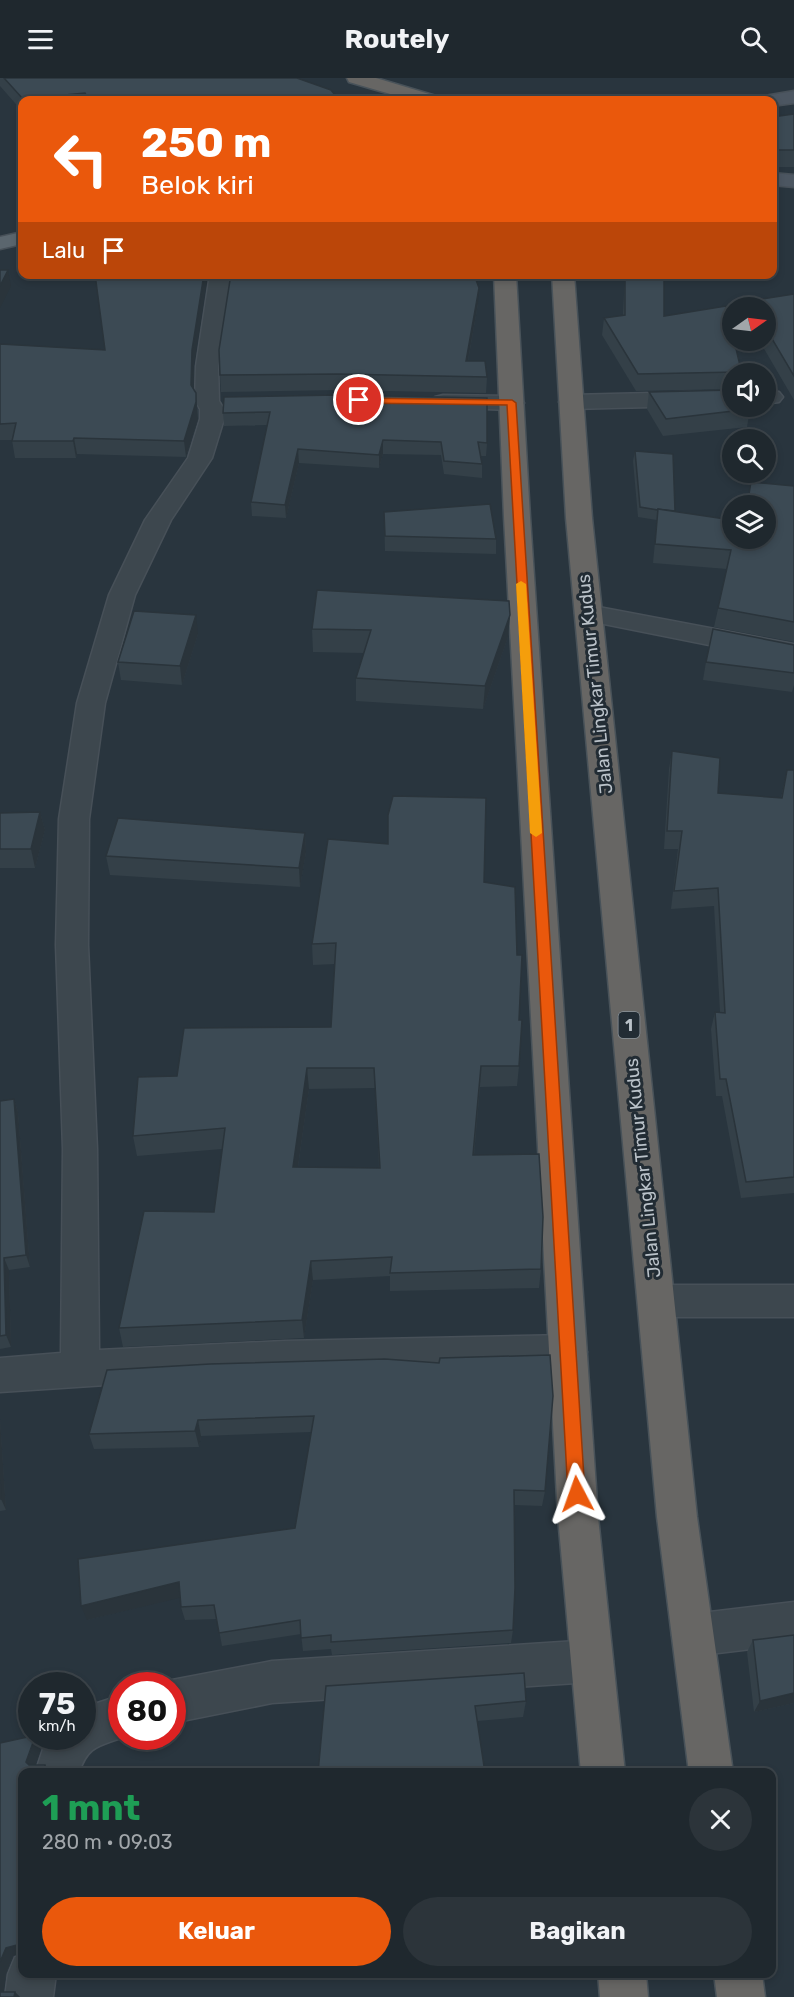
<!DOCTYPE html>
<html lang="id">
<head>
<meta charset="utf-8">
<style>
  :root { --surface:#1f282e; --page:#2c343a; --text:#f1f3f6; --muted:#a1a6aa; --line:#3c444a; --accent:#ea580c }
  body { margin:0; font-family:Rubik,sans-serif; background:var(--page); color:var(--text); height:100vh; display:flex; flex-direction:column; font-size:22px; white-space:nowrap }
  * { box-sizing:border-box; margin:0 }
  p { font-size:20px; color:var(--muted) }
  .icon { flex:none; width:33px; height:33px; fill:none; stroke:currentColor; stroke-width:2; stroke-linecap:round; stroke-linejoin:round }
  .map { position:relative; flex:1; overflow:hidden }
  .details { position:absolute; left:18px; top:1690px; width:758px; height:210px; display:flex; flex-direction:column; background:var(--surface); border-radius:12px; box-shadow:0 3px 9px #0003,0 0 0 2px var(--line) }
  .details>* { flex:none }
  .banner { position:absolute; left:18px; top:18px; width:759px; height:183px; border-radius:12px; box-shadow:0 3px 9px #0003,0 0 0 2px var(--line); background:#ea580c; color:#fff; overflow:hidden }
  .needle { width:39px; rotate:76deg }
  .tools { position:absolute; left:722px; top:219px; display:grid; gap:12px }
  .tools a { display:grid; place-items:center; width:54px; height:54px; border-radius:50%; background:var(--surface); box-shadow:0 3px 9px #0003,0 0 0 2px var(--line); font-size:30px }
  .speed { position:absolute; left:18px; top:1594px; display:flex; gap:12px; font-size:30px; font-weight:700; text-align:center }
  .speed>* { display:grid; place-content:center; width:78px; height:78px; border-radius:50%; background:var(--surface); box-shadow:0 3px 9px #0003,0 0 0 2px var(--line); line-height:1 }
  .speed small { font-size:15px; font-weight:400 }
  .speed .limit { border:9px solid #d22; background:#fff; color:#111 }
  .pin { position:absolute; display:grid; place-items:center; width:51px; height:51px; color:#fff; margin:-26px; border:3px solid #fff; border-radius:50%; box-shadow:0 2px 6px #0007 }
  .me { position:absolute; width:66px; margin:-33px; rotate:356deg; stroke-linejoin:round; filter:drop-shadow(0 0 4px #0008) }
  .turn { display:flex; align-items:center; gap:21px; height:126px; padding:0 24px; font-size:27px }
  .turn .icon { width:78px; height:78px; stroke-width:2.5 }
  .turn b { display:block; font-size:42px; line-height:51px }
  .then { display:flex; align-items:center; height:57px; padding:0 24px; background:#0003; gap:12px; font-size:22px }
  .round { display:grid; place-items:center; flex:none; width:63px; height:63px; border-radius:32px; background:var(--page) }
  .head { display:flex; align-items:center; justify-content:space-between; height:102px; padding:0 24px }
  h1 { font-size:36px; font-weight:700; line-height:45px; color:#1e9e55 }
  .action { display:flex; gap:12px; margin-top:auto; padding:12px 24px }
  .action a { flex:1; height:69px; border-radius:36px; background:var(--accent); color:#fff; font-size:24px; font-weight:700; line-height:69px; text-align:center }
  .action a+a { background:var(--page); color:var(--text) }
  header { display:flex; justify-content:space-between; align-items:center; height:78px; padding:0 24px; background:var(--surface); font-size:27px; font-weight:700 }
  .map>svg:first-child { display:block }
</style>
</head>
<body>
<header><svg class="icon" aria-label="menu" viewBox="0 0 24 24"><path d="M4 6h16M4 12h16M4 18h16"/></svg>Routely<svg class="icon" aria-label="search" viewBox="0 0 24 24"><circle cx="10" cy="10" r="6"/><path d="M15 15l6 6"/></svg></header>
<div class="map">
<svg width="794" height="1919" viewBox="0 0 794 1919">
  <rect width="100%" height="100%" fill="#29353e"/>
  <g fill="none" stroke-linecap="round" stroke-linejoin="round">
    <defs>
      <g id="minor">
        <path d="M210 196H232L218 288 219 323 224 331V341L212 380 171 442 135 517 105 625 89 741 88 867 97 1071 99 1272 284 1263 568 1257 581 1262 587 1274 581 1286 568 1291 213 1300 0 1314V1280L61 1275 63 1071 56 867 59 741 77 625 109 517 145 442 188 380 200 341V331L195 323 196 288Z"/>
        <path d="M765 312 779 314 783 319 779 324 765 326Z"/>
        <path d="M732 313V327L571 331 563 329 559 324 563 319 571 317Z"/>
        <path d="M443 317 512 318 520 320 524 325 520 330 512 332 435 329 431 324 435 319Z"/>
        <path d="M588 527 794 566V584L579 541 575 535 579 529Z"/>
        <path d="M656 1207H794V1239H656L643 1235 638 1223 643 1211Z"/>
        <path d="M794 1524V1566L693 1578 678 1572 672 1557 678 1542 693 1536Z"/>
        <path d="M592 1562 607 1568 613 1583 607 1598 592 1604 272 1625 172 1645V1608H159L172 1602 272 1583Z"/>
        <path d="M122 1617V1659H124C99 1668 87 1668 79 1695H35L47 1659H82V1630Z"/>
        <path d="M22 1876V1896H56L53 1919H5L8 1896 15 1879Z"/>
      </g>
      <g id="secondary">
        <path d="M794 13V25L772 28V22H763L765 18Z"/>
        <path d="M772 95 794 97V109L772 107Z"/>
      </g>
      <path id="primary" d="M22 154V166L0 171V159Z"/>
      <g id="trunk">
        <path d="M347 0H376L436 18 438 22H411L349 4Z"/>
        <path d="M494 196H516L530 439 598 1439 625 1695H581L558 1439 504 439Z"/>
        <path d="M552 196H574L592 440 697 1439 733 1695H689L657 1439 566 440Z"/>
        <path d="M598 1896H646L648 1919H600Z"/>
        <path d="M714 1896H762L765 1919H717Z"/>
      </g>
    </defs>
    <use href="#minor" stroke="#475058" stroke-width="3"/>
    <use href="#secondary" stroke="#475058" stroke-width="3"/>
    <use href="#primary" stroke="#475058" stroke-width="3"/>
    <use href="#trunk" stroke="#485259" stroke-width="3"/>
    <use href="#minor" fill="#3d474e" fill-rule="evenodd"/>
    <use href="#secondary" fill="#4c5661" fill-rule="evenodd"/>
    <use href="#primary" fill="#5b666e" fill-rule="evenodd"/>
    <use href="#trunk" fill="#676664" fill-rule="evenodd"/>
  </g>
  <g fill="#344048" fill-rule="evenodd">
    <path d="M0 0H297L339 22H22V33L0 8Z"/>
    <path d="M794 36V89H772V39Z"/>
    <path d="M625 196H664V238L742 296H732V311L636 313 602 257 604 240 623 237Z"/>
    <path d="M794 216V322L759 262H765V230H748L749 223Z"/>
    <path d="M478 226 468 283 487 299 486 315 338 312 221 314 220 297Z"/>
    <path d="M0 266 194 288 193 310 198 332V341L186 379 77 376 76 380H15L12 362H0Z"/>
    <path d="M649 314 750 331 747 349 663 358 647 331Z"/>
    <path d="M224 319 487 365 486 378H481L482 386V400L444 396 441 377 383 376 379 390 299 385 286 440 252 438 251 424 267 347 224 348 223 335Z"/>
    <path d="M635 373 675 433 732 460 794 408V564L714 549 727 491 653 485 657 442 638 439 633 383Z"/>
    <path d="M384 434 496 461V476L385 473Z"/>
    <path d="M510 537 508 559 483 631 356 623V600L364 575 313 574 312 551Z"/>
    <path d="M198 556 182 607 121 602 118 584Z"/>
    <path d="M794 567V607L792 614 703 602 706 584Z"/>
    <path d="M672 673 718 715 781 720 787 692H794V1115L741 1120 722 1018H716L711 951 715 934H720L714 828 671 831 678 771H664L669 691Z"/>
    <path d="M40 734 45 752 35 790H0V735Z"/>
    <path d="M305 755 306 774 300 809 110 797 106 778Z"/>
    <path d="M484 804 519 942V988L517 1008 480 1009 474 1077 541 1191 539 1210 390 1213V1198L313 1202 304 1260 123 1269 119 1250 214 1134 222 1071 137 1078 133 1058 177 998 331 949 335 886 313 887 312 866ZM375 1010 379 1090 298 1089 309 1011Z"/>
    <path d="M14 1021 18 1034 30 1189 9 1192 11 1269 0 1271V1023Z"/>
    <path d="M210 1286 545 1413 542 1428 514 1427 513 1552 511 1565 332 1577 331 1571 303 1573 301 1556 222 1568 217 1541 185 1542 181 1529 180 1519 87 1542 295 1450 311 1354 201 1358 199 1369 94 1371 89 1356Z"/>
    <path d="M0 1341 6 1432 0 1433Z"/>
    <path d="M794 1557V1625L754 1634 747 1574 753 1562Z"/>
    <path d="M326 1608 526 1623 523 1639 477 1643Z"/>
    <path d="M32 1658V1659H36L42 1668 35 1687H45L50 1695H22V1892L17 1886V1877L13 1878 6 1896 3 1914H15L20 1919H0V1665Z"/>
  </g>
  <g fill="#2a343b">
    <path d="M85 15 86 22H23V21Z"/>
    <path d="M8 192 11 208 0 230V208Z"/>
    <path d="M204 196H208L194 288 193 323 191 307 192 272Z"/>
    <path d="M479 210 478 226 465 299 466 283Z"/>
    <path d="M196 315 198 341 186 379 184 363Z"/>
    <path d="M74 360 77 376 76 380 73 363Z"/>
    <path d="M383 362V376L379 390V377Z"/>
    <path d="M298 371 299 385 286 440 285 427Z"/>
    <path d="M196 537 198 556 182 607 180 588Z"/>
    <path d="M510 537 508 559 483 631 485 608Z"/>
    <path d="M40 734 45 752 35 790 31 771Z"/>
    <path d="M305 755 306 774 300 809 299 790Z"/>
    <path d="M307 990 309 1011 295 1109 293 1089Z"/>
    <path d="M14 1021 18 1034 30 1189 26 1177Z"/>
    <path d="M4 1180 9 1192 11 1269 6 1257Z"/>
    <path d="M311 1183 313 1202 304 1260 302 1242Z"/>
    <path d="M0 1341 6 1432 1 1421 0 1401Z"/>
    <path d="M198 1342 201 1358 199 1369 195 1353Z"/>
    <path d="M179 1504 183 1519 87 1542 81 1528Z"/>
    <path d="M794 1615V1625L754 1634 760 1623Z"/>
    <path d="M35 1659H36L42 1668 33 1694 26 1684Z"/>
    <path d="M45 1687 50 1695H45Z"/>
    <path d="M22 1841V1879L20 1876 13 1878 6 1896 3 1919 0 1917V1884L6 1870Z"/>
    <path d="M15 1914 20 1919H14Z"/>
  </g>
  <g fill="#3c4a54" stroke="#2a343b" stroke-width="1.5" fill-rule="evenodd">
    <path d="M4 0H297L331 12 339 22H89L85 15 23 21Z"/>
    <path d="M794 36V72H772V39Z"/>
    <path d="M0 192H8L0 208Z"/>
    <path d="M95 196H204L192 272 191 307 196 315V324L184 363 74 360 73 363H12L16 345 0 346V266L105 272Z"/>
    <path d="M231 196H474L479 210 466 283H485L487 299 338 296 220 297 219 272Z"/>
    <path d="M625 196H664V238L726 228 732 252V262H734L742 296H737V294L638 296 604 240 625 237Z"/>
    <path d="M794 216V298L765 249V230H753L749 223Z"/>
    <path d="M732 312V328H750V331L666 341 649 314Z"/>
    <path d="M338 317 487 320V365L478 364 482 386 444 383 441 364 383 362 379 377 298 371 285 427 251 424 270 334 223 335 224 319Z"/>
    <path d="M635 373 673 376 675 433 658 431V432L640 429Z"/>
    <path d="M751 404 794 408V544L718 530 731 472 655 466 658 431 732 442V460H765V428H747Z"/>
    <path d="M490 426 496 461 385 458 384 434Z"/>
    <path d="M317 512 509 523 510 537 485 608 356 600 371 552 312 551Z"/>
    <path d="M134 533 196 537 180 588 118 584Z"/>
    <path d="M713 551 794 567V595L706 584Z"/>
    <path d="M672 673 720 680 718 715 782 720 787 692H794V1099L746 1104 726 1001H720L715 934 725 935 718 810 674 813 682 753H667Z"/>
    <path d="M393 718 486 720 484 804 515 809 517 877H522L519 942H522L519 988H481L473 1077 539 1076 543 1139 541 1191 390 1195 392 1179 311 1183 302 1242 119 1250 144 1133 214 1134 225 1050 133 1058 138 999 177 998 184 950 331 949 336 865 312 866 328 761 388 766V737ZM307 990H374L380 1090 293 1089Z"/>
    <path d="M40 734 31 771H0V735Z"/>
    <path d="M118 740 305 755 299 790 106 778Z"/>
    <path d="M14 1021 26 1177 4 1180 6 1257 0 1258V1023Z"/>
    <path d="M550 1277 553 1318 545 1413 514 1412 515 1510 513 1552 331 1564V1557L301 1560 300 1542 219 1555 214 1527 181 1529 179 1504 81 1528 78 1481 295 1450 314 1338 198 1342 195 1353 89 1356 107 1292 210 1286 385 1281 439 1285 440 1280Z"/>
    <path d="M0 1401 1 1421H0Z"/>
    <path d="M794 1557V1615L760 1623 753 1562Z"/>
    <path d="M524 1595 526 1623 475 1628 485 1695H318L326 1608Z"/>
    <path d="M32 1658V1659H35L26 1684 29 1687H45V1695H22V1841L19 1875H22V1880L21 1886H17V1867L6 1870 0 1884V1665Z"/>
    <path d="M0 1914H15L14 1919H0Z"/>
  </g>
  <path fill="#ea580c" stroke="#983908" stroke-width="1.5" d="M356 320 512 322 516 325 585 1416 582 1421 577 1424 571 1421 568 1416 507 327 359 325 356 324Z"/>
  <path fill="#f59e0b" d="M521 503 526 506 542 755 536 759 530 755 516 506Z"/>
  <g text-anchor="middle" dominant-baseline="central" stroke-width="6" stroke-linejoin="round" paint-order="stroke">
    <rect fill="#222c34" stroke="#8c959c" stroke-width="1.5" x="618.5" y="934" width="21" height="26" rx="4.5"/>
    <g font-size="16" font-weight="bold" fill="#bac2c9">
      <text x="629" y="947">1</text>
    </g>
    <g font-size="18" fill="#bac2c9" stroke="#222c34">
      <text transform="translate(595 606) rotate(-96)">Jalan Lingkar Timur Kudus</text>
      <text transform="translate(643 1090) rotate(-96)">Jalan Lingkar Timur Kudus</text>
    </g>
  </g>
</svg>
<div class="tools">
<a><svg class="needle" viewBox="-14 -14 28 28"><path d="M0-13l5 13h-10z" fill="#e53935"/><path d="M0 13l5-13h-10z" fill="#a1a6aa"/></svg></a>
<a><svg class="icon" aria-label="sound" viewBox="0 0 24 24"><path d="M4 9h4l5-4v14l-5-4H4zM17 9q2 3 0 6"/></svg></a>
<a><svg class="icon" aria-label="search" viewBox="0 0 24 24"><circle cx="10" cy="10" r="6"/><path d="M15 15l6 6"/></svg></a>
<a><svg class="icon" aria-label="layers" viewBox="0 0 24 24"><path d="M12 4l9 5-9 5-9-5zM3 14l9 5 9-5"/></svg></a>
</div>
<div class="speed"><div>75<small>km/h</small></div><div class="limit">80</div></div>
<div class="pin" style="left:359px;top:322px;background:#d93025"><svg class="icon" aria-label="arrive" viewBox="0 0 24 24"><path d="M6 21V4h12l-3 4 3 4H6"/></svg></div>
<svg class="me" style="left:577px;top:1416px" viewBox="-20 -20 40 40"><path d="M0-17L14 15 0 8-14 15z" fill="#ea580c" stroke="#fff" stroke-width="4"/></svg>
<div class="banner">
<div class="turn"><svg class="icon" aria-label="left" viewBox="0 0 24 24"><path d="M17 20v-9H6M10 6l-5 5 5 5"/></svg><div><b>250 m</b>Belok kiri</div></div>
<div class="then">Lalu<svg class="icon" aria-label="arrive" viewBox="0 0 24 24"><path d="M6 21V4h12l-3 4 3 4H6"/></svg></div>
</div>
<section class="details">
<div class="head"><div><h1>1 mnt</h1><p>280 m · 09:03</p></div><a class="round"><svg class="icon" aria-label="close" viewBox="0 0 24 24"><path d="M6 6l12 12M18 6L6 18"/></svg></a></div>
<div class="action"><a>Keluar</a><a>Bagikan</a></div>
</section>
</div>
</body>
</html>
